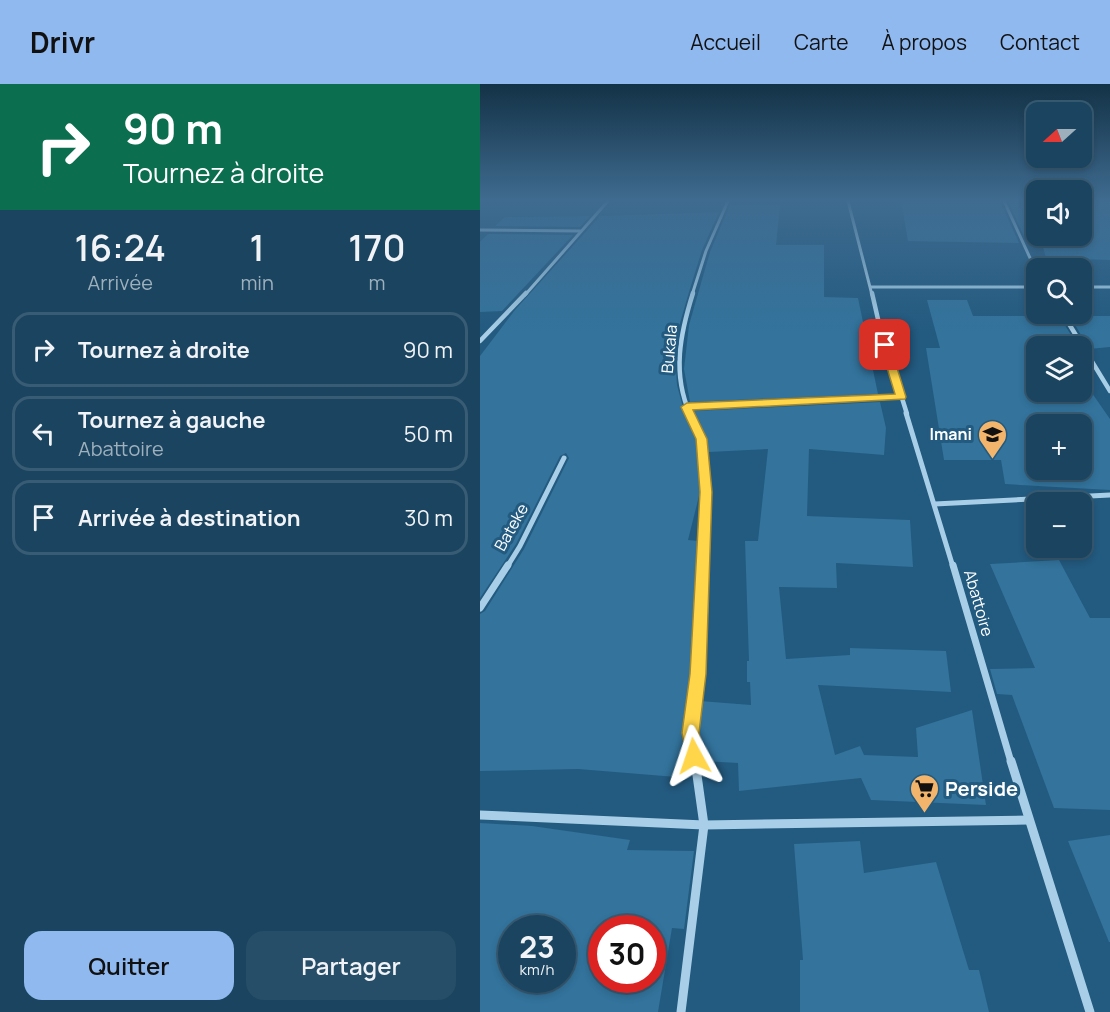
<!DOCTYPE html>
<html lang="fr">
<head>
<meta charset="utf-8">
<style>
  :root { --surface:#1a445f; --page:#274e68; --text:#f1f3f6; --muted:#9fb0bd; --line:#385c74; --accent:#90b9f0 }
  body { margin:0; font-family:Manrope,sans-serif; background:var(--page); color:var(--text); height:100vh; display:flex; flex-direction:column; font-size:22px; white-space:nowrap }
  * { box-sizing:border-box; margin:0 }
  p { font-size:20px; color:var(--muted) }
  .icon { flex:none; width:33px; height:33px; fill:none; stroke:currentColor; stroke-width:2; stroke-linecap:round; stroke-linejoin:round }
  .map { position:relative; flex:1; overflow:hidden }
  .sheet { display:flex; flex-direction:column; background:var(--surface); width:480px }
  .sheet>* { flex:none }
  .hud { background:#0b6e4f; color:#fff; overflow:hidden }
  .needle { width:39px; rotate:249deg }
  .fabs { position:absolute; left:546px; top:18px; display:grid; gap:12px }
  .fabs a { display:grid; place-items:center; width:66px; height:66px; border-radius:12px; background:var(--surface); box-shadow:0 3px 9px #0003,0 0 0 2px var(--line); font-size:30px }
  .speed { position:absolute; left:18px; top:831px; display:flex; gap:12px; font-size:30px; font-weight:700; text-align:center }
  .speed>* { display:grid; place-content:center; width:78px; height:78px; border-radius:50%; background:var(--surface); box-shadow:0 3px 9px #0003,0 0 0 2px var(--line); line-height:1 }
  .speed small { font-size:15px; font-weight:400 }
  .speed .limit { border:9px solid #d22; background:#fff; color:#111 }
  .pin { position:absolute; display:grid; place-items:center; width:51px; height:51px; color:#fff; margin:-26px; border-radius:12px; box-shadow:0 3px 9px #0006 }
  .me { position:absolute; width:66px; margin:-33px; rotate:355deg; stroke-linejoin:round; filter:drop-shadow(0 0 4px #0008) }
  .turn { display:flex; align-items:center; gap:21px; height:126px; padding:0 24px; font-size:27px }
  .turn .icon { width:78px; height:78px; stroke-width:2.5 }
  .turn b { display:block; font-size:42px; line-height:51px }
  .eta { display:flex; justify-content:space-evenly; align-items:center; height:102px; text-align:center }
  .eta b { font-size:36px; font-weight:600; line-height:42px }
  .action { display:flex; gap:12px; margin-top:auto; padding:12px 24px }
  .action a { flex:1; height:69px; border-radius:18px; background:var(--accent); color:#111; font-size:24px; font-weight:600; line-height:69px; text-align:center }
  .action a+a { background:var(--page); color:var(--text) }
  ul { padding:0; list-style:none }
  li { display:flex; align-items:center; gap:18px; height:75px; margin:0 12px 9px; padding:0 12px; border:3px solid var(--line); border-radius:18px }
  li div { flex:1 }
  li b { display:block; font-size:22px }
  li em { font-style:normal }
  header { display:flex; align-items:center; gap:36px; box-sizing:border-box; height:84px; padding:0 30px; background:var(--accent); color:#111 }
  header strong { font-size:28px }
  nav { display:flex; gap:33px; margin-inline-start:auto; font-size:21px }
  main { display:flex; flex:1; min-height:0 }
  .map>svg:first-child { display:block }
</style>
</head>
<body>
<header>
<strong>Drivr</strong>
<nav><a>Accueil</a><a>Carte</a><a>À propos</a><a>Contact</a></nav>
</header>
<main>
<section class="sheet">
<div class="hud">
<div class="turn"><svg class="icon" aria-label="right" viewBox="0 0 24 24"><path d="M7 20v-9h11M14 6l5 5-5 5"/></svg><div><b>90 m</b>Tournez à droite</div></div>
</div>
<div class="eta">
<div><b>16:24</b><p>Arrivée</p></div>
<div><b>1</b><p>min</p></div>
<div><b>170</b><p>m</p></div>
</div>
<ul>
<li><svg class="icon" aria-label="right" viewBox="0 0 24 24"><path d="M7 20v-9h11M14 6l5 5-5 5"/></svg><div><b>Tournez à droite</b></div><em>90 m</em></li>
<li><svg class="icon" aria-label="left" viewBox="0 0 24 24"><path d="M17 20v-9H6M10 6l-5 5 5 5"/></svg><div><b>Tournez à gauche</b><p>Abattoire</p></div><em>50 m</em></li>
<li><svg class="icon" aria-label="arrive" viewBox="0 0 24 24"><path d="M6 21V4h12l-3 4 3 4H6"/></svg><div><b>Arrivée à destination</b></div><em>30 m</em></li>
</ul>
<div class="action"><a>Quitter</a><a>Partager</a></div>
</section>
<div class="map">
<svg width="630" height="928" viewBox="0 0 630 928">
  <rect width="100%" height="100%" fill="#235a7f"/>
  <g fill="#33739c" fill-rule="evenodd">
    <path d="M421 117H520L539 159 428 157Z"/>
    <path d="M528 117H556V152H602V117H630V176L566 174 562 159H547Z"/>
    <path d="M250 121H300L296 161H344V213L378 214 398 310 210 318 204 285 209 241 230 168Z"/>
    <path d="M239 128 222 166 209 208 200 239 195 270 197 301 205 331 216 356 221 404 208 456 219 457 213 578 205 649 208 676H200L196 693 98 685 0 687V530L5 527 44 465 89 374 86 369 80 372 36 460 0 514V272L35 226 120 132Z"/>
    <path d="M110 132 100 143 15 142 25 133Z"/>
    <path d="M8 150 93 151 22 227 0 228V158Z"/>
    <path d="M447 216H487L493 232H579L598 262H556V308H602V287L614 312 630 335V406L525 400 521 376H464L446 264H460ZM556 340H602V386H556Z"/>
    <path d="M590 232H630V263L609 265Z"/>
    <path d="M400 318 406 344 404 371 329 365 327 432 430 436 433 483 356 479 357 504 299 503 306 575 370 571V564L466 567 471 608 338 601 355 671 380 662 384 671 438 673 436 644 492 626 506 721 391 716 381 694 259 707 258 679 222 677 220 672 217 649 220 617 271 621 270 598H267V577H269L265 457H278L288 365 229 368 228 374 226 353 214 327Z"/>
    <path d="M579 476 610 534H630V726L574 724 532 611 517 610 510 585 555 584 510 480Z"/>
    <path d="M0 739 52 742 150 756 147 766 214 767 204 845 192 844 178 928H0ZM32 844H82V896H32ZM122 844H172V896H122Z"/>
    <path d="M630 751V858H629L588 757Z"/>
    <path d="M380 757 384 789 456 778 489 886H499L509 928H320V876H323L314 760Z"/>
  </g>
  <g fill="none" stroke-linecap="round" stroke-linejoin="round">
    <g stroke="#a8cfe7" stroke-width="3">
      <path d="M368 117 392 211"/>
      <path d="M524 117 556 187"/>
      <path d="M0 146 100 147"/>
      <path d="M391 203H556"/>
      <path d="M602 203H630"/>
      <path d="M45 211 128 117"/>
      <path d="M212 211 226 167 248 117"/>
    </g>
    <g stroke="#a8cfe7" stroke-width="4.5">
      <path d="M392 209 400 244 427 330"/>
      <path d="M583 230 630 307"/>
      <path d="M0 257 46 209"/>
      <path d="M207 323 421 313"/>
      <path d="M210 330C192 290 200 250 213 209"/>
    </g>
    <g stroke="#a8cfe7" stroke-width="5">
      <path d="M209 329 221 355 226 408 223 483"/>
      <path d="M426 329 473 483"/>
      <path d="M455 420 630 411"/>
      <path d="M27 483 40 462 84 374"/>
    </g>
    <g stroke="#a8cfe7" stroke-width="7">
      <path d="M473 481 531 678"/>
      <path d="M0 524 28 481"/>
      <path d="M215 678 211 649 218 590 223 481"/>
    </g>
    <g stroke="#a8cfe7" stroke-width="9">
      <path d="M531 677 610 928"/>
      <path d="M0 731 224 741 548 736"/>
      <path d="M201 928 224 741 215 677"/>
    </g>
  </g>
  <linearGradient id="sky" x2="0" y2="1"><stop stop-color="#133246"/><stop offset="0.47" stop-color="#3f6b90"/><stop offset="1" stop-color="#3f6b90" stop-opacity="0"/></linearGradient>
  <rect width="630" height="247" fill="url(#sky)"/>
  <path fill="#ffd54a" stroke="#a68a30" stroke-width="1.5" d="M405 258 410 261 426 313 425 315 213 326 227 355 232 408 226 590 219 649 223 672 220 677 214 680 208 677 202 649 210 590 220 408 216 355 201 323 207 319 415 310 400 261Z"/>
  <defs>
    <symbol id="school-pin" viewBox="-11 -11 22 30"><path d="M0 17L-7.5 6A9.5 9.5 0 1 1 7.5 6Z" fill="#f2b56b" stroke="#235a7f"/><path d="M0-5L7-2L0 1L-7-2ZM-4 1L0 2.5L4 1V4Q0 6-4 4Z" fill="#111"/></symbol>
    <symbol id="supermarket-pin" viewBox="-11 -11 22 30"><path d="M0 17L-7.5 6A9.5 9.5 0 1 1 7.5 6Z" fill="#f2b56b" stroke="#235a7f"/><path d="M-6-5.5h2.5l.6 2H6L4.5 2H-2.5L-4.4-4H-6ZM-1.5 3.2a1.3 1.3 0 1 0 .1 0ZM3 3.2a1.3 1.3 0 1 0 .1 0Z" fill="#111"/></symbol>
  </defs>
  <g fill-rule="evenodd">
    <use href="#school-pin" x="496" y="334" width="33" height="45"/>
    <use href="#supermarket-pin" x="428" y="688" width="33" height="45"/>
  </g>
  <g text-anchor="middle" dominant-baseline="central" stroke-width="6" stroke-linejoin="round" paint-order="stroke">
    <g font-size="16" fill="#fff" stroke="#235a7f">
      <text transform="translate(189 265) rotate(-85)">Bukala</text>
      <text transform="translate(31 443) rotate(-61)">Bateke</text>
      <text transform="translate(499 519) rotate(74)">Abattoire</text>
    </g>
    <g font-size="16" font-weight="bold" fill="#fff" stroke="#235a7f" text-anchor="end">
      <text x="492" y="350">Imani</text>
    </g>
    <g font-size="20" font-weight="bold" fill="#fff" stroke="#235a7f" text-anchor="start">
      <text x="465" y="704">Perside</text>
    </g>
  </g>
</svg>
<div class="fabs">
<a><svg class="needle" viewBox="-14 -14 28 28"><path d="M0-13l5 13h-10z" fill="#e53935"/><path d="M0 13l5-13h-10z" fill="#9fb0bd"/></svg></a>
<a><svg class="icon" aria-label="sound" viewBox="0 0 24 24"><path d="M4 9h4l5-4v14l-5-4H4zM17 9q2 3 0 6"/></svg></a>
<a><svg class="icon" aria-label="search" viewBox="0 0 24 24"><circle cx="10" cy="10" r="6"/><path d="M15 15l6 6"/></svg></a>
<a><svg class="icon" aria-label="layers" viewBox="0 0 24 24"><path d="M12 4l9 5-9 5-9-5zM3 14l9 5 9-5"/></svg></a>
<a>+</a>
<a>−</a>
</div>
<div class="speed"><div>23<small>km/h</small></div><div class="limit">30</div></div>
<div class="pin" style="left:405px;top:261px;background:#d93025"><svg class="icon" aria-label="arrive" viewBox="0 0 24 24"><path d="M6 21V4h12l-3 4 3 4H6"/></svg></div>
<svg class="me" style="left:214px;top:672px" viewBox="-20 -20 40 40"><path d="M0-17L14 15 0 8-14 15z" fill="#ffd54a" stroke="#fff" stroke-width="4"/></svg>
</div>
</main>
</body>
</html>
